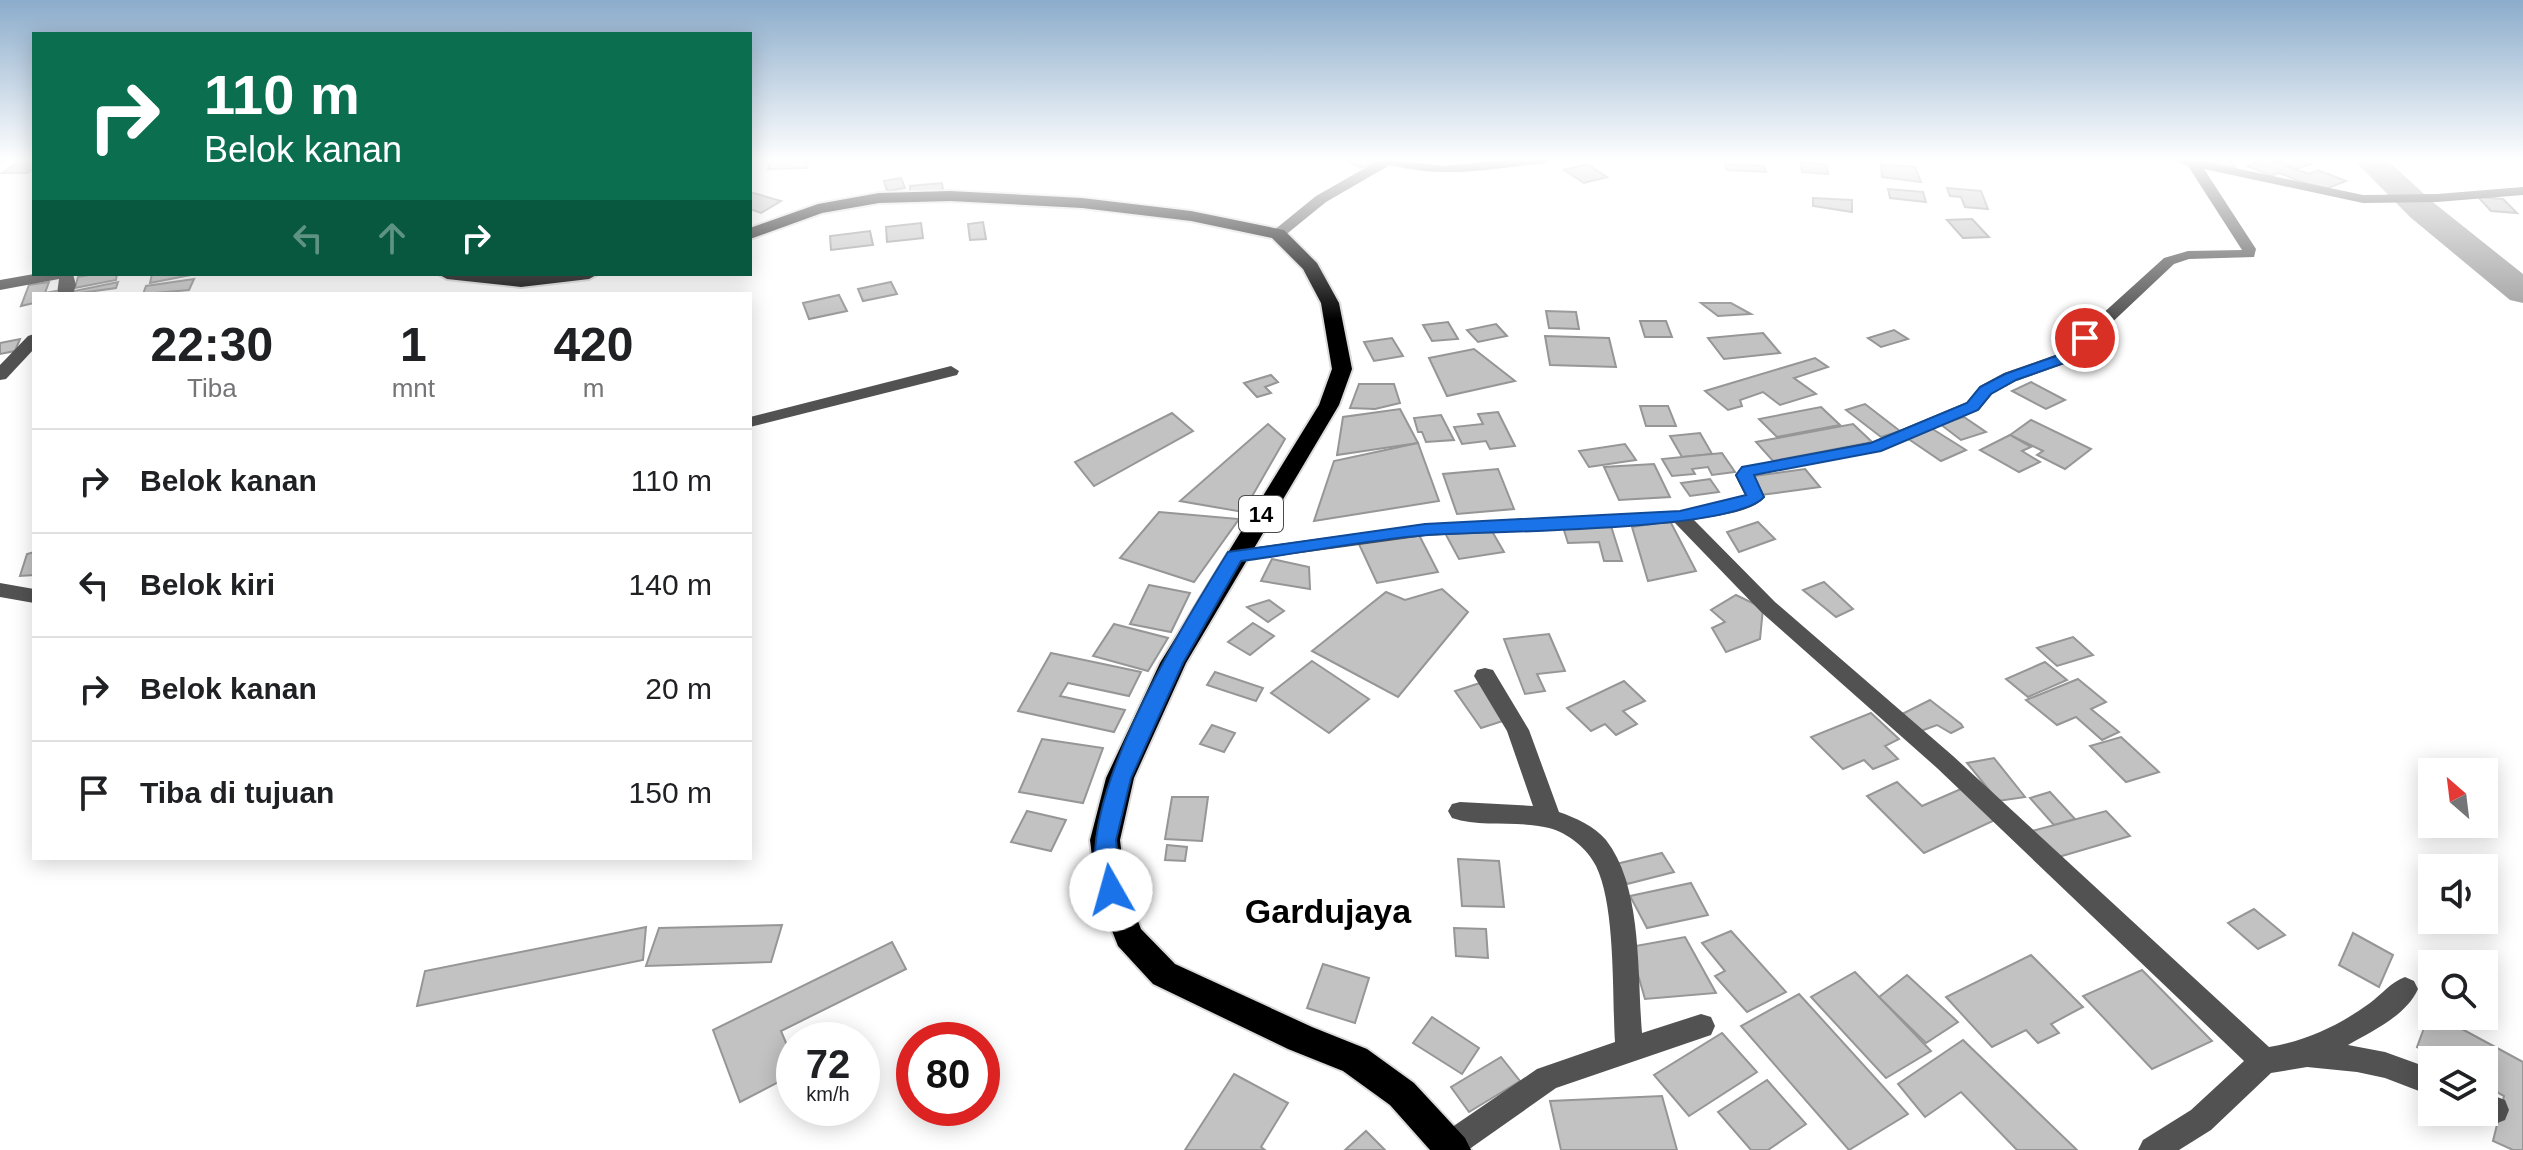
<!DOCTYPE html>
<html lang="id">
<head>
<meta charset="utf-8">
<style>
  :root { --surface:#fff; --page:#f2f2f2; --text:#202124; --muted:#757577; --line:#e0e0e0 }
  body { margin:0; font-family:Arial,sans-serif; background:var(--page); color:var(--text); height:100vh; display:flex; flex-direction:column; font-size:30px; white-space:nowrap }
  * { box-sizing:border-box; margin:0 }
  p { font-size:26px; color:var(--muted) }
  .icon { flex:none; width:44px; height:44px; fill:none; stroke:currentColor; stroke-width:2; stroke-linecap:round; stroke-linejoin:round }
  .map { position:relative; flex:1; overflow:hidden }
  .drawer { position:absolute; left:32px; top:292px; width:720px; height:568px; display:flex; flex-direction:column; background:var(--surface); border-radius:0px; box-shadow:0 4px 20px #0003 }
  .drawer>* { flex:none }
  .banner { position:absolute; left:32px; top:32px; width:720px; height:244px; border-radius:0px; box-shadow:0 4px 20px #0003; background:#0b6e4f; color:#fff; overflow:hidden }
  .needle { width:52px; rotate:332deg }
  .controls { position:absolute; left:2418px; top:758px; display:grid; gap:16px }
  .controls a { display:grid; place-items:center; width:80px; height:80px; border-radius:0px; background:var(--surface); box-shadow:0 4px 20px #0003; font-size:40px }
  .speed { position:absolute; left:776px; top:1022px; display:flex; gap:16px; font-size:40px; font-weight:700; text-align:center }
  .speed>* { display:grid; place-content:center; width:104px; height:104px; border-radius:50%; background:var(--surface); box-shadow:0 4px 20px #0003; line-height:1 }
  .speed small { font-size:20px; font-weight:400 }
  .speed .limit { border:12px solid #d22; background:#fff; color:#111 }
  .pin { position:absolute; display:grid; place-items:center; width:68px; height:68px; color:#fff; margin:-34px; border:4px solid #fff; border-radius:50%; box-shadow:0 2px 8px #0007 }
  .me { position:absolute; width:88px; margin:-44px; rotate:353deg; stroke-linejoin:round; filter:drop-shadow(0 0 6px #0008) }
  .turn { display:flex; align-items:center; gap:28px; height:168px; padding:0 40px; font-size:36px }
  .turn .icon { width:104px; height:104px; stroke-width:2.5 }
  .turn b { display:block; font-size:56px; line-height:68px }
  .lanes { display:flex; align-items:center; height:76px; padding:0 40px; background:#0003; justify-content:center; gap:40px; direction:ltr }
  .lanes .off { opacity:.35 }
  .eta { display:flex; justify-content:space-evenly; align-items:center; height:136px; text-align:center }
  .eta b { font-size:48px; font-weight:700; line-height:56px }
  ul { padding:0; list-style:none }
  li { display:flex; align-items:center; gap:24px; height:104px; padding:0 40px; border-top:2px solid var(--line) }
  li div { flex:1 }
  li b { display:block; font-size:30px }
  li em { font-style:normal }
  .map>svg:first-child { display:block }
</style>
</head>
<body>
<div class="map">
<svg width="2523" height="1150" viewBox="0 0 2523 1150">
  <rect width="100%" height="100%" fill="#fff"/>
  <g fill="none" stroke-linecap="round" stroke-linejoin="round">
    <path fill="#a0a0a0" fill-rule="evenodd" d="M2353 159H2386L2434 203 2523 274V303L2510 300 2410 217Z"/>
  </g>
  <g fill="#c2c2c2" stroke="#969696" stroke-width="2">
    <path d="M23 159H34L30 164H34V168L27 173H2Z"/>
    <path d="M772 159H810L807 168 768 169Z"/>
    <path d="M1374 159 1379 161 1361 168 1345 160Z"/>
    <path d="M2197 159H2229L2236 168 2202 165Z"/>
    <path d="M2265 159 2309 174 2318 170 2346 181 2323 190 2279 173 2271 176 2247 166Z"/>
    <path d="M2272 159H2299L2311 164 2296 169Z"/>
    <path d="M1801 162 1826 165 1828 174 1802 172Z"/>
    <path d="M1587 164 1607 177 1584 183 1564 170Z"/>
    <path d="M1725 164 1764 166 1766 172 1727 170Z"/>
    <path d="M1881 164 1915 167 1921 182 1882 177Z"/>
    <path d="M901 178 905 188 887 191 884 181Z"/>
    <path d="M942 183 943 190 910 193V186Z"/>
    <path d="M1947 188 1981 191 1988 209 1965 207 1961 197 1950 196Z"/>
    <path d="M1888 189 1923 192 1926 202 1890 198Z"/>
    <path d="M750 192 781 201 761 213 750 209Z"/>
    <path d="M2478 197 2503 199 2517 213 2491 211Z"/>
    <path d="M1813 198 1852 200V212L1813 206Z"/>
    <path d="M1972 219 1989 237 1963 238 1947 220Z"/>
    <path d="M983 222 986 239 970 240 968 224Z"/>
    <path d="M921 223 923 238 887 242 886 227Z"/>
    <path d="M870 231 873 245 831 250 830 236Z"/>
    <path d="M94 274H117L116 280 75 288 78 277Z"/>
    <path d="M152 274H196L150 283Z"/>
    <path d="M194 279 189 290 143 294 146 286Z"/>
    <path d="M49 282 45 293 56 291 55 294H34V303L21 306 29 285Z"/>
    <path d="M118 282 116 288 73 294 74 291Z"/>
    <path d="M891 282 897 294 863 301 858 289Z"/>
    <path d="M839 295 847 311 809 319 803 303Z"/>
    <path d="M1701 303H1731L1751 314 1718 316Z"/>
    <path d="M1546 311 1576 312 1579 329 1549 328Z"/>
    <path d="M1640 321H1666L1672 337H1645Z"/>
    <path d="M1448 322 1458 339 1432 341 1423 325Z"/>
    <path d="M1496 324 1507 336 1478 342 1467 330Z"/>
    <path d="M1894 330 1908 339 1881 347 1868 338Z"/>
    <path d="M1763 333 1780 353 1724 359 1708 338Z"/>
    <path d="M1545 336 1609 338 1616 367 1550 365Z"/>
    <path d="M1392 338 1403 356 1374 361 1364 342Z"/>
    <path d="M20 339 15 351 0 354V343Z"/>
    <path d="M1474 349 1515 381 1447 396 1429 358Z"/>
    <path d="M1815 358 1828 367 1794 378 1816 394 1780 405 1763 392 1740 400 1742 406 1728 410 1705 391Z"/>
    <path d="M1271 375 1278 382 1265 387 1271 393 1257 397 1244 383Z"/>
    <path d="M2031 382 2065 400 2046 409 2012 391Z"/>
    <path d="M1359 384H1394L1400 403 1375 409 1350 408Z"/>
    <path d="M1865 404 1900 431 1881 437 1846 410Z"/>
    <path d="M1640 406H1668L1676 426H1646Z"/>
    <path d="M1821 407 1840 425 1777 437 1759 419Z"/>
    <path d="M1400 409 1418 443 1337 455 1343 417Z"/>
    <path d="M1498 412 1515 446 1490 449 1486 441 1462 444 1454 427 1483 424 1478 414Z"/>
    <path d="M1172 413 1193 431 1094 486 1075 462Z"/>
    <path d="M1441 415 1454 440 1426 442 1422 432H1418L1414 418Z"/>
    <path d="M1964 417 1986 432 1961 440 1940 424Z"/>
    <path d="M2031 420 2091 449 2065 469 2037 455 2043 451 2010 435Z"/>
    <path d="M1268 424 1285 439 1243 512 1180 501Z"/>
    <path d="M1853 424 1872 442 1773 461 1756 442Z"/>
    <path d="M1931 428 1966 450 1941 461 1907 438Z"/>
    <path d="M1700 433 1712 454 1682 457 1670 436Z"/>
    <path d="M2010 435 2031 447 2022 451 2040 462 2019 472 1980 450Z"/>
    <path d="M1418 443 1439 501 1314 521 1334 461Z"/>
    <path d="M1625 444 1636 460 1589 467 1579 451Z"/>
    <path d="M1722 453 1735 472 1712 475 1708 467 1692 469 1695 474 1672 476 1662 459Z"/>
    <path d="M1654 464 1670 497 1619 500 1604 467Z"/>
    <path d="M1498 469 1514 509 1457 514 1443 474Z"/>
    <path d="M1805 469 1820 487 1761 495 1747 477Z"/>
    <path d="M1710 479 1719 492 1690 496 1681 483Z"/>
    <path d="M1159 512 1239 519 1194 582 1120 558Z"/>
    <path d="M1670 521 1696 571 1648 581 1632 527Z"/>
    <path d="M1758 522 1775 539 1739 552 1727 532Z"/>
    <path d="M1489 526 1504 552 1459 559 1445 533Z"/>
    <path d="M1611 526 1622 561H1604L1599 542 1568 543 1563 527Z"/>
    <path d="M1418 533 1438 572 1377 583 1358 542Z"/>
    <path d="M34 552V575L20 576 27 554Z"/>
    <path d="M1272 559 1309 567 1310 589 1261 581Z"/>
    <path d="M1824 582 1853 609 1836 617 1803 590Z"/>
    <path d="M1149 585 1190 593 1171 632 1130 624Z"/>
    <path d="M1442 589 1468 612 1398 697 1312 651 1386 592 1405 600Z"/>
    <path d="M1736 595 1763 608 1760 639 1726 652 1712 628 1725 622 1711 610Z"/>
    <path d="M1269 600 1284 611 1268 622 1247 607Z"/>
    <path d="M1253 623 1274 636 1250 655 1228 642Z"/>
    <path d="M1114 624 1168 638 1148 671 1093 656Z"/>
    <path d="M1549 634 1565 671 1537 674 1545 691 1525 694 1504 639Z"/>
    <path d="M2073 637 2093 655 2057 666 2037 648Z"/>
    <path d="M1051 653 1141 672 1129 696 1068 683 1060 696 1125 710 1114 732 1018 711Z"/>
    <path d="M1312 661 1369 699 1329 733 1271 693Z"/>
    <path d="M2045 662 2067 680 2028 697 2006 679Z"/>
    <path d="M1215 672 1263 688 1256 701 1207 685Z"/>
    <path d="M2078 679 2106 702 2091 709 2119 732 2102 740 2076 717 2057 725 2026 700Z"/>
    <path d="M1624 681 1645 701 1623 711 1637 724 1616 735 1605 724 1591 731 1567 708Z"/>
    <path d="M1480 683 1506 720 1481 728 1455 691Z"/>
    <path d="M1930 700 1961 724 1963 727 1951 733 1937 725 1918 732 1900 715Z"/>
    <path d="M1871 713 1899 739 1885 746 1898 759 1873 769 1864 760 1843 769 1811 737Z"/>
    <path d="M1212 725 1235 733 1224 752 1200 744Z"/>
    <path d="M2121 737 2159 772 2126 782 2090 746Z"/>
    <path d="M1042 739 1103 748 1083 803 1019 792Z"/>
    <path d="M1994 758 2025 797 1998 801 1967 763Z"/>
    <path d="M1897 782 1922 806 1961 789 1995 820 1924 853 1867 796Z"/>
    <path d="M2050 792 2075 819 2054 825 2030 798Z"/>
    <path d="M1172 797H1208L1202 841 1165 839Z"/>
    <path d="M1027 811 1066 820 1051 851 1011 842Z"/>
    <path d="M2106 811 2130 836 2055 858 2032 831Z"/>
    <path d="M1167 845 1187 847 1185 861 1165 860Z"/>
    <path d="M1662 853 1674 872 1627 884 1616 864Z"/>
    <path d="M1458 859 1499 861 1504 907 1462 906Z"/>
    <path d="M1691 883 1708 915 1647 928 1630 896Z"/>
    <path d="M2254 909 2285 935 2258 949 2228 923Z"/>
    <path d="M782 925 771 962 646 966 659 928Z"/>
    <path d="M646 927 643 960 417 1006 425 971Z"/>
    <path d="M1454 928 1486 929 1488 958 1456 956Z"/>
    <path d="M1731 931 1786 992 1747 1012 1715 976 1725 971 1702 943Z"/>
    <path d="M2353 933 2393 955 2379 987 2339 965Z"/>
    <path d="M1685 937 1716 993 1645 999 1630 947Z"/>
    <path d="M892 942 906 969 781 1031 794 1062V1074L740 1102 713 1030Z"/>
    <path d="M2031 955 2083 1007 2051 1024 2059 1033 2038 1043 2026 1030 1992 1047 1946 997Z"/>
    <path d="M1323 964 1369 978 1355 1023 1307 1008Z"/>
    <path d="M2142 970 2212 1041 2152 1069 2083 996Z"/>
    <path d="M1855 972 1931 1051 1886 1078 1811 997Z"/>
    <path d="M1907 975 1958 1022 1926 1043 1879 997Z"/>
    <path d="M1799 994 1908 1114 1849 1150 1741 1026Z"/>
    <path d="M2430 1012 2432 1016H2438L2523 1062V1150H2513L2493 1141 2504 1096 2484 1085V1060H2441L2417 1047Z"/>
    <path d="M1432 1017 1479 1048 1462 1074 1413 1043Z"/>
    <path d="M1722 1033 1757 1072 1689 1116 1654 1075Z"/>
    <path d="M1963 1040 2077 1150H2017L1961 1092 1925 1117 1898 1084Z"/>
    <path d="M1501 1057 1520 1081 1469 1112 1451 1087Z"/>
    <path d="M1234 1074 1288 1103 1261 1147 1265 1150H1185Z"/>
    <path d="M1767 1080 1806 1124 1768 1150H1751L1718 1112Z"/>
    <path d="M1662 1096 1677 1150H1561L1550 1101Z"/>
    <path d="M1366 1131 1385 1150H1345Z"/>
  </g>
  <g fill="none" stroke-linecap="round" stroke-linejoin="round">
    <defs>
      <g id="highway">
        <path d="M950 191 1082 198 1191 211 1284 230 1317 263 1339 303 1352 369 1339 405 1186 663 1134 778 1120 840 1126 890 1141 929 1175 964 1312 1027 1367 1049 1414 1083 1465 1138 1471 1150H1430L1390 1105 1343 1071 1288 1049 1153 984 1118 946 1096 890 1090 840 1106 778 1160 663 1319 405 1332 369 1321 303 1303 269 1272 238 1191 221 1082 208 950 201 879 203 822 213 750 239V228L818 204 879 193Z"/>
        <path d="M438 274H598L589 279 521 287 447 279Z"/>
      </g>
    </defs>
    <use href="#highway" stroke="#dbdbdb" stroke-width="4"/>
    <g fill="#525252" fill-rule="evenodd">
      <path d="M0 159H11L0 163Z"/>
      <path d="M1381 159 1445 166 1512 159H1553L1546 163C1490 169 1446 179 1390 165L1326 202 1283 237H1273V231L1316 196Z"/>
      <path d="M2168 159H2192L2363 195 2437 194 2523 187V195L2437 202 2363 203 2204 169 2256 249 2254 257 2189 259 2174 264 2070 362 2016 381 1992 394 1979 410 1882 451 1754 475 1765 497C1750 514 1716 515 1694 520L1775 602 1953 756 2269 1047C2306 1041 2340 1025 2370 1003 2382 994 2391 982 2405 977L2414 981 2418 989C2406 1016 2372 1031 2348 1045L2385 1052 2432 1069V1096L2385 1078 2357 1072 2307 1067 2271 1073 2211 1130 2179 1150H2138L2143 1140 2191 1110 2244 1061 1937 768 1761 612 1675 523 1425 536 1235 562 1225 556 1235 550 1425 524 1680 511 1745 495 1735 475 1742 467 1871 442 1967 402 1980 386 2004 373 2058 354 2164 258 2188 251 2242 250 2188 166Z"/>
      <path d="M34 274H73L76 285 73 294H57L59 279 0 290V280Z"/>
      <path d="M34 334V349L6 379 0 380V365L28 336Z"/>
      <path d="M951 366 959 371 957 375 750 427V417Z"/>
      <path d="M0 583 34 589V603L0 597Z"/>
      <path d="M1485 668 1493 670 1529 730 1559 812C1576 818 1594 826 1606 840 1643 887 1637 976 1642 1033L1701 1014 1711 1017 1715 1026 1711 1035 1556 1088 1468 1150H1436L1439 1136 1537 1069 1615 1042C1612 995 1616 907 1596 866 1587 848 1568 833 1549 828 1517 820 1482 828 1452 818L1448 811 1452 804 1460 802 1533 806 1507 731 1474 676 1477 670Z"/>
      <path d="M2484 1092 2505 1100 2509 1110 2505 1120 2495 1124 2474 1116 2472 1112H2484Z"/>
    </g>
    <use href="#highway" fill="#000" fill-rule="evenodd"/>
  </g>
  <linearGradient id="sky" x2="0" y2="1"><stop stop-color="#8baccb"/><stop offset="0.5" stop-color="#fff"/><stop offset="1" stop-color="#fff" stop-opacity="0"/></linearGradient>
  <rect width="2523" height="320" fill="url(#sky)"/>
  <path fill="#1a73e8" stroke="#114b97" stroke-width="2" d="M2085 334 2093 338 2070 361 2016 380 1991 394 1978 410 1881 451 1754 475 1764 497C1734 532 1485 531 1428 535 1366 540 1303 553 1241 561L1183 663 1131 778 1116 840 1122 890 1119 897 1111 900 1103 897C1063 817 1184 623 1228 552L1425 524 1680 511 1746 495 1736 475 1742 467 1871 443 1967 403 1980 387 2005 374 2059 355Z"/>
  <g text-anchor="middle" dominant-baseline="central" stroke-width="6" stroke-linejoin="round" paint-order="stroke">
    <rect fill="#fff" stroke="#4c4c4c" stroke-width="2" x="1239" y="496" width="44" height="36" rx="6"/>
    <g font-size="22" font-weight="bold" fill="#000">
      <text x="1261" y="514">14</text>
    </g>
    <g font-size="34" font-weight="bold" fill="#000" stroke="#fff">
      <text x="1328" y="911">Gardujaya</text>
    </g>
  </g>
</svg>
<div class="controls">
<a><svg class="needle" viewBox="-14 -14 28 28"><path d="M0-13l5 13h-10z" fill="#e53935"/><path d="M0 13l5-13h-10z" fill="#757577"/></svg></a>
<a><svg class="icon" aria-label="sound" viewBox="0 0 24 24"><path d="M4 9h4l5-4v14l-5-4H4zM17 9q2 3 0 6"/></svg></a>
<a><svg class="icon" aria-label="search" viewBox="0 0 24 24"><circle cx="10" cy="10" r="6"/><path d="M15 15l6 6"/></svg></a>
<a><svg class="icon" aria-label="layers" viewBox="0 0 24 24"><path d="M12 4l9 5-9 5-9-5zM3 14l9 5 9-5"/></svg></a>
</div>
<div class="speed"><div>72<small>km/h</small></div><div class="limit">80</div></div>
<div class="pin" style="left:2085px;top:338px;background:#d93025"><svg class="icon" aria-label="arrive" viewBox="0 0 24 24"><path d="M6 21V4h12l-3 4 3 4H6"/></svg></div>
<svg class="me" style="left:1111px;top:890px" viewBox="-20 -20 40 40"><circle r="19" fill="#fff"/><path d="M0-13L10 11 0 6-10 11z" fill="#1a73e8"/></svg>
<div class="banner">
<div class="turn"><svg class="icon" aria-label="right" viewBox="0 0 24 24"><path d="M7 20v-9h11M14 6l5 5-5 5"/></svg><div><b>110 m</b>Belok kanan</div></div>
<div class="lanes"><svg class="icon off" aria-label="left" viewBox="0 0 24 24"><path d="M17 20v-9H6M10 6l-5 5 5 5"/></svg><svg class="icon off" aria-label="ahead" viewBox="0 0 24 24"><path d="M12 20V5M6 11l6-6 6 6"/></svg><svg class="icon" aria-label="right" viewBox="0 0 24 24"><path d="M7 20v-9h11M14 6l5 5-5 5"/></svg></div>
</div>
<section class="drawer">
<div class="eta">
<div><b>22:30</b><p>Tiba</p></div>
<div><b>1</b><p>mnt</p></div>
<div><b>420</b><p>m</p></div>
</div>
<ul>
<li><svg class="icon" aria-label="right" viewBox="0 0 24 24"><path d="M7 20v-9h11M14 6l5 5-5 5"/></svg><div><b>Belok kanan</b></div><em>110 m</em></li>
<li><svg class="icon" aria-label="left" viewBox="0 0 24 24"><path d="M17 20v-9H6M10 6l-5 5 5 5"/></svg><div><b>Belok kiri</b></div><em>140 m</em></li>
<li><svg class="icon" aria-label="right" viewBox="0 0 24 24"><path d="M7 20v-9h11M14 6l5 5-5 5"/></svg><div><b>Belok kanan</b></div><em>20 m</em></li>
<li><svg class="icon" aria-label="arrive" viewBox="0 0 24 24"><path d="M6 21V4h12l-3 4 3 4H6"/></svg><div><b>Tiba di tujuan</b></div><em>150 m</em></li>
</ul>
</section>
</div>
</body>
</html>
